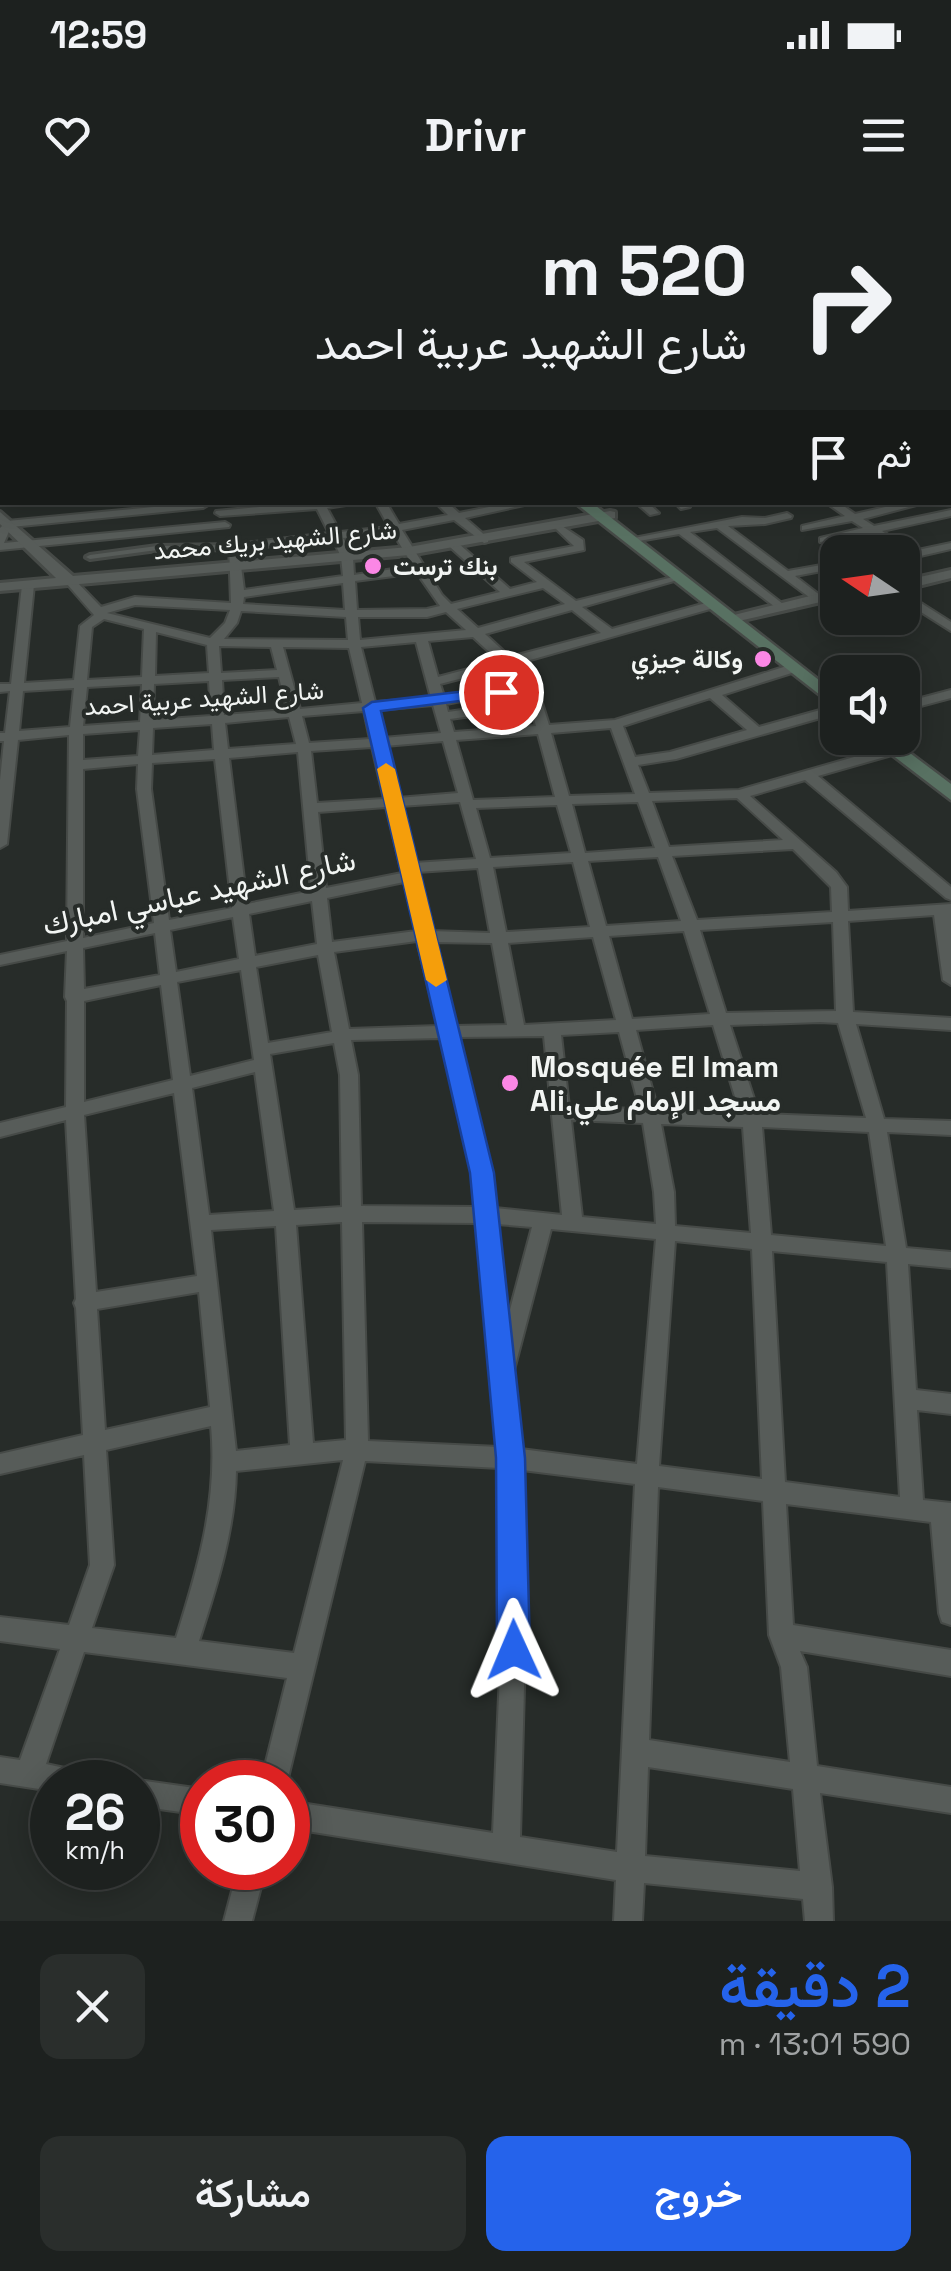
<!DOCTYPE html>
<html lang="ar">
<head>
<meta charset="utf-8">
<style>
  :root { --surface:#1d211f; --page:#2a2e2c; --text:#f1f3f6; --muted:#a0a3a4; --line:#3b3e3d; --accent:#2563eb }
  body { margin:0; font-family:"Space Grotesk",Vazirmatn,sans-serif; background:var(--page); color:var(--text); direction:rtl; height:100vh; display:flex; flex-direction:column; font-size:38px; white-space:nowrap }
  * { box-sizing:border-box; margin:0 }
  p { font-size:32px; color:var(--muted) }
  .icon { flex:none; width:55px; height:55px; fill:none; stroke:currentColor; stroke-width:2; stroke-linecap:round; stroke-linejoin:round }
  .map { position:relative; height:1721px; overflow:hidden; direction:ltr }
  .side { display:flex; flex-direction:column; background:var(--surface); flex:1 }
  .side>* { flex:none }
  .hud { position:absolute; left:0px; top:0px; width:952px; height:305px; box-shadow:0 5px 25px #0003,0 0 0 2px var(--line); direction:rtl; background:#1d211f; color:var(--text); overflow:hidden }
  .needle { width:65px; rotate:283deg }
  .buttons { position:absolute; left:820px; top:335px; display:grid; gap:20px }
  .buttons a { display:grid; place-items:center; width:100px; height:100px; border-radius:20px; background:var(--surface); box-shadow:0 5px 25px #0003,0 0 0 2px var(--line); font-size:50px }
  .speed { position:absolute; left:30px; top:1560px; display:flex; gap:20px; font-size:50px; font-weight:700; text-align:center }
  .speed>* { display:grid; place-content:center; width:130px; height:130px; border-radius:50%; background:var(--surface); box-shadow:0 5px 25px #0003,0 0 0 2px var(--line); line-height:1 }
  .speed small { font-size:25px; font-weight:400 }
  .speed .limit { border:15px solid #d22; background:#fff; color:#111 }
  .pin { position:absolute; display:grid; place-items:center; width:85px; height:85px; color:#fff; margin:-42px; border:5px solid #fff; border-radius:50%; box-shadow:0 2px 10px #0007 }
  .me { position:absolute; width:110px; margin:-55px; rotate:359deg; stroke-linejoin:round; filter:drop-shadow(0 0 8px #0008) }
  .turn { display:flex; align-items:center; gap:35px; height:210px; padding:0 40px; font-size:45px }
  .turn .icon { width:130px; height:130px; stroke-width:2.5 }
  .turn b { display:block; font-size:70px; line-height:85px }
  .then { display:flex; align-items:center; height:95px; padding:0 40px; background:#0003; gap:20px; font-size:38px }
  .round { display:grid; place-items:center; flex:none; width:105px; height:105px; border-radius:20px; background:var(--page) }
  .summary { display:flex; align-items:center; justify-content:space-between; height:170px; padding:0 40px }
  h1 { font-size:60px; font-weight:600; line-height:75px; color:var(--accent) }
  .action { display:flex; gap:20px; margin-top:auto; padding:20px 40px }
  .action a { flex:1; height:115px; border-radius:20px; background:var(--accent); color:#fff; font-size:40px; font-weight:600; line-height:115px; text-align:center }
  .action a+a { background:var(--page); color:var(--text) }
  .status { display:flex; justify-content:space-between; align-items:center; height:70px; padding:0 50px; background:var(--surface); direction:ltr }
  .status svg { height:28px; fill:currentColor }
  header { display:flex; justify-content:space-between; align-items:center; height:130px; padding:0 40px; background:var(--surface); font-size:45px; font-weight:600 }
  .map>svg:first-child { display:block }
</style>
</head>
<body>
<div class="status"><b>12:59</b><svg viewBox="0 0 49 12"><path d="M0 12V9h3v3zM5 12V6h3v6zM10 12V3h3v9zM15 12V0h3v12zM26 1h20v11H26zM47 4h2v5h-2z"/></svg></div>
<header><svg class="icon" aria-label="menu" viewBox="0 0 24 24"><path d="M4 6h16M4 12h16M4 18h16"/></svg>Drivr<svg class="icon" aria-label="heart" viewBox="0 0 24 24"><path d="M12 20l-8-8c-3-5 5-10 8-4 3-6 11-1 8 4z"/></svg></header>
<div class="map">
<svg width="951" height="1721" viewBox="0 0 951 1721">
  <rect width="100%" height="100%" fill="#272c29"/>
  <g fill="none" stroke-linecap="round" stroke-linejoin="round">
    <defs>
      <path id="pedestrian" d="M233 345H236V349L157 350 90 359 86 357 90 355 157 346Z"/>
      <g id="minor">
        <path d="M546 0H552L553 2H547Z"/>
        <path d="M794 0H801L802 2H796Z"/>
        <path d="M837 0H844L845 2H839Z"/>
        <path d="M873 0H880L881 2H875Z"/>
        <rect x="950" y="16" width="1" height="4"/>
        <rect x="950" y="35" width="1" height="4"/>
        <rect x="0" y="36" width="2" height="4"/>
        <rect x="0" y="56" width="2" height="4"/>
        <rect x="950" y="58" width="1" height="4"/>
        <rect x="950" y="71" width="1" height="4"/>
        <rect x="0" y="99" width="2" height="4"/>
        <rect x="950" y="109" width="1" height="4"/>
        <rect x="950" y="127" width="1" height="4"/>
        <path d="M0 133H2V141L0 142Z"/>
        <path d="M951 151V157L950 158V152Z"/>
        <path d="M0 154 2 155V159L0 160Z"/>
        <path d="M950 175 951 176V182L950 181Z"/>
        <rect x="950" y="218" width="1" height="6"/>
        <rect x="0" y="245" width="2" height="6"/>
        <rect x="950" y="268" width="1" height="6"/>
        <rect x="0" y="276" width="2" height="6"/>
        <rect x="950" y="293" width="1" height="6"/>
        <path d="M206 302 208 305 203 308 11 327 4 343 225 322 230 325 229 327 0 350V328L7 321Z"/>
        <path d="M314 302H365L327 308 340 332 389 327 375 302H386L399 324 448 315 435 302H447L459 313 514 302H538L465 318 488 338V342L484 343 454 320 402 330 442 395 451 404 500 392 450 347V343H458L510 389 537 382 511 362V358L574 346 554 327 559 324 583 340 584 350 524 362 576 401 681 375V379L582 407 612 429 713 401 717 403V407L516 464 536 484 549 525 615 520 790 465H798V471L722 495 759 527 838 505V513L676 559 638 565 649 593 739 590 889 547H899V553L818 576 951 687V700L946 698 805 580 750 596 836 672 847 687 848 711 951 704V785L943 780 934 715 848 721 853 812 951 818V830L856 824 884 919 951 921V935L887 932 906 1048 951 1052V1068L908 1064 916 1190 951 1194V1214L917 1210 923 1300 951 1303V1425L942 1422 939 1413 931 1322 786 1304 793 1425 951 1450V1476L800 1451 807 1467 817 1566 951 1587V1613L820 1593 832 1687 833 1721H805L803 1699 644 1683 642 1721H614L616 1680 288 1628V1601L493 1633 501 1450 500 1268 365 1261 287 1582H261L287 1478 84 1452 46 1564 88 1573 92 1582H52V1591L0 1583V1557L20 1560 60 1449 0 1441V1417L69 1425 90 1365 84 1255 0 1274V1254L83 1235 76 1108 74 1103 76 1099 66 920 0 937V923L66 907 67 801 65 797 67 751 0 765V755L67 741 69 535 18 540 7 644 0 648V580L4 541H0V533H5L10 491 0 492V484H11L22 385 28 382 34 385 24 483 74 480 80 426 94 415 67 384V380H75L101 407 135 397 231 403 229 345 329 333 317 309 220 316 215 313 216 311ZM393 333 413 366 354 375 353 357 343 338ZM333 339 341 357 343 376 244 390 239 350ZM417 373 440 406 427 409 357 410 355 381ZM343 383 345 410 243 404 244 397ZM543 388 565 404 478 428 457 409ZM135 405 230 410 225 423 210 438 107 413ZM572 410 601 433 510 457 485 434ZM241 411 346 417 348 440 224 439 237 423ZM446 412 466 430 360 440 358 417H427ZM104 419 144 429 142 477 87 480 92 427ZM156 432 207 445 209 473 155 476ZM473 437 499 461 438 477 428 441ZM416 442 431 498 375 502 361 447ZM219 446 271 447 277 470 221 473ZM283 447 349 448 362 503 300 509ZM505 467 519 482 444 496 440 484ZM279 477 287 510 224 515 222 480ZM209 481 211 516 153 520 154 484ZM142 484 140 522 83 526 87 487ZM74 488 70 527 19 531 23 491ZM524 489 529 500 448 512 446 504ZM710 498 747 530 670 552 635 557 623 526ZM433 505 441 533 383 538 377 510ZM531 508 536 526 454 532 450 519ZM364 511 370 539 309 543 302 516ZM289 517 296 544 228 549 225 523ZM212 524 214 550 152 555 153 528ZM611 528 635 594 569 596 551 533ZM140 530 138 556 83 560V534ZM538 534 555 597 473 600 456 540ZM443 541 458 593 398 598 385 546ZM372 547 384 599 317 603 311 551ZM298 552 311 691 247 704 229 558ZM215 559 232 708 169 720 151 589 152 563ZM138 564 137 589 154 723 83 738V569ZM737 598 783 640 669 647 652 601ZM460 602 476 659 414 663 400 606ZM638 602 655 648 585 653 572 604ZM557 605 571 653 490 658 476 608ZM386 607 402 673 326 688 318 612ZM793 649 831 687 832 712 697 720 672 656ZM658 657 681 721 606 726 588 661ZM573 662 590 727 506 732 493 667ZM478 668 490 733 431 731 417 672ZM404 682 416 731 332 742 327 698ZM312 701 317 744 255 756 249 714ZM233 717 239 759 176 772 170 730ZM833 722 836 811 726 813 700 730ZM684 731 710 814 632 819 609 736ZM155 733 160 775 84 789 83 748ZM593 737 616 820 524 825 508 743ZM417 741 438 826 349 829 334 752ZM434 742 492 743 507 825 455 826ZM318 755 332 832 268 843 256 767ZM241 770 254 860 190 876 177 782ZM161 785 173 880 84 902V801ZM820 822 838 823 866 918 759 914 730 825ZM713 825 740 913 658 910 636 830ZM619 832 640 909 569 907 561 835ZM544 836 562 1015 495 1008 491 973 458 837ZM441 838 473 973 476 1007 361 1006 358 875 351 840ZM334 843 340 875 342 1007 294 1010 270 854ZM255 872 274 1011 209 1015 192 888ZM174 893 197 1076 96 1092 84 915ZM571 920 643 923 654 992 656 1024 582 1017ZM661 924 743 927 751 1033 675 1026 674 992ZM762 927 869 932 886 1046 771 1035ZM342 1022 346 1240 313 1243 296 1025ZM362 1022 477 1023 499 1247 368 1241ZM497 1024 532 1027 507 1121ZM276 1026 290 1245 236 1251 211 1030ZM551 1029 656 1039 637 1264 521 1249 513 1174ZM675 1041 752 1049 762 1279 659 1266ZM772 1051 887 1062 900 1297 785 1282ZM199 1092 210 1207 105 1230 97 1109ZM211 1226C218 1301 198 1368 176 1438L92 1428 114 1365 106 1250ZM343 1260 294 1453 199 1441C217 1385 235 1330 236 1271ZM522 1270 635 1284 617 1652 520 1637 525 1450ZM658 1287 763 1301 769 1435 781 1467 790 1562 649 1540ZM648 1567 793 1589 800 1671 645 1656Z"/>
        <path d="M635 302H647L659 313 650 315Z"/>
        <path d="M674 302H686L690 307 681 309Z"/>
        <path d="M825 302H838L855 314 907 302H928L863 319 874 326 951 310V316L882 331 913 351 951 343V349L903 360 902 352 871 333 820 342V338L863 328 852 321 802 330V326L845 316Z"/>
        <path d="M787 313 792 316 791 318 765 324 728 326 788 371 838 362V368L795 376 821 396V400H813L717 328 690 332 783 404V408L779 410 679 334 639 341 634 338 742 317 765 318Z"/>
        <path d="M902 391 951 422V431L902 400Z"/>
        <path d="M951 490V498L902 511V503Z"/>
        <path d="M138 1580 202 1589V1615L138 1606V1582H131Z"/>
        <path d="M238 1668H266L252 1721H224Z"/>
      </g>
      <g id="tertiary">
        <rect x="950" y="155" width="1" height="7"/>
        <path d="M951 182V189H950V182Z"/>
        <path d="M610 311 615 312V318L409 355 0 391V383L56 378 0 324V312L73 376 409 347Z"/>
        <path d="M951 370V378L902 390V381Z"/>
        <path d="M838 389V398L730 423 722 418Z"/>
      </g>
      <g id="secondary">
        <path d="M365 0H375L376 2H367Z"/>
        <path d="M574 302H591L838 495V509Z"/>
        <path d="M870 538H890L951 584V600Z"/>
      </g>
      <rect id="primary" x="0" y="172" width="2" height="8"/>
    </defs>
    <use href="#pedestrian" stroke="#464a47" stroke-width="6"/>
    <use href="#minor" stroke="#464a47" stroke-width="4"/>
    <use href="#tertiary" stroke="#464a47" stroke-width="6"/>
    <use href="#secondary" stroke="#464a47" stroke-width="5"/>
    <use href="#primary" stroke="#464a47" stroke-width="4"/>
    <use href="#pedestrian" fill="#575c59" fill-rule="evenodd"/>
    <use href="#minor" fill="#575c59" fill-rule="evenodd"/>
    <use href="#tertiary" fill="#575c59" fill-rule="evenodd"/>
    <use href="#secondary" fill="#587162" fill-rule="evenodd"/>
    <use href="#primary" fill="#5a866a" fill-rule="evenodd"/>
  </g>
  <path fill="#2563eb" stroke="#184099" stroke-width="2.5" d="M501 487 507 488V495L381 511 494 973 525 1258 530 1450 525 1461 514 1466 502 1461 497 1450 496 1258 470 973 363 508 372 502Z"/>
  <path fill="#f59e0b" d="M386 563 395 569 447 780 436 787 426 780 377 569Z"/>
  <g fill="#fb87e5" stroke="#272c29" stroke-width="4">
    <circle cx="373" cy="366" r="10"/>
    <circle cx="763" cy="459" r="10"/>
    <circle cx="510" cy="883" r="10"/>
  </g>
  <g text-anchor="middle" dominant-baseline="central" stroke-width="8" stroke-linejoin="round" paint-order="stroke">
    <g font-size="25" fill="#f2f5f3" stroke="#272c29">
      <text transform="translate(275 340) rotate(-5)">شارع الشهيد بريك محمد</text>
      <text transform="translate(204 498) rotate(-4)">شارع الشهيد عربية احمد</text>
    </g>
    <g font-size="25" font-weight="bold" fill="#f2f5f3" stroke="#272c29" text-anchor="start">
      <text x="393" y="366">بنك ترست</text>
      <text x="743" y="459" text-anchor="end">وكالة جيزي</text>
    </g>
    <g font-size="30" fill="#f2f5f3" stroke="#272c29">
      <text transform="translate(199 692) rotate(-12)">شارع الشهيد عباسي امبارك</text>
    </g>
    <g font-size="30" font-weight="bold" fill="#f2f5f3" stroke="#272c29" text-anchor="start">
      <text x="530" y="866">Mosquée El Imam<tspan x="530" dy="34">Ali,مسجد الإمام علي</tspan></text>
    </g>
  </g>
</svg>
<div class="buttons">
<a><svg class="needle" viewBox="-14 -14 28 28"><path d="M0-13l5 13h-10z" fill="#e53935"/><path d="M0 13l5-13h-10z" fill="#a0a3a4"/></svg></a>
<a><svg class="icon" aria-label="sound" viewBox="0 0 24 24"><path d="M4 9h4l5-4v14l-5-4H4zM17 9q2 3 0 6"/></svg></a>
</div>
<div class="speed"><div>26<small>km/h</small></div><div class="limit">30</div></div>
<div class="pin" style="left:501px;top:492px;background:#d93025"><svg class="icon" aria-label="arrive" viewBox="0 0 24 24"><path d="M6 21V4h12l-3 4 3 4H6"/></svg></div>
<svg class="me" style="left:514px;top:1450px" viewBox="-20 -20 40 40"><path d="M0-17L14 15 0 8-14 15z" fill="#2563eb" stroke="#fff" stroke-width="4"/></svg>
<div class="hud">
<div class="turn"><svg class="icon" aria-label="right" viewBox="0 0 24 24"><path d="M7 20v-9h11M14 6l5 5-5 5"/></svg><div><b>520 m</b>شارع الشهيد عربية احمد</div></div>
<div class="then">ثم<svg class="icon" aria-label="arrive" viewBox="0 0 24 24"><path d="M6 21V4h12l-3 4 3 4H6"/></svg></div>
</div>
</div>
<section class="side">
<div class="summary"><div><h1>2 دقيقة</h1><p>590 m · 13:01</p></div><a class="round"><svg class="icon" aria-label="close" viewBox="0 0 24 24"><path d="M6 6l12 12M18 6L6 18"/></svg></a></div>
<div class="action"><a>خروج</a><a>مشاركة</a></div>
</section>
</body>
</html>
